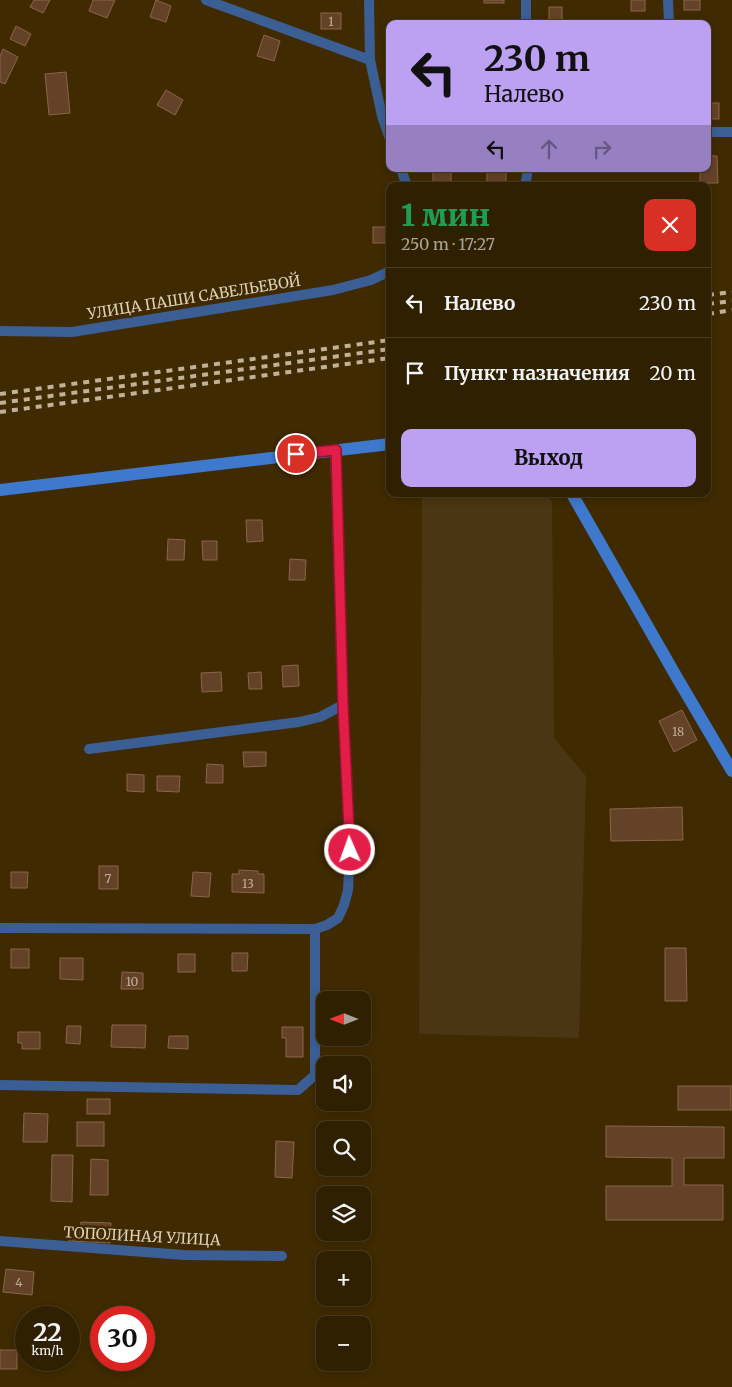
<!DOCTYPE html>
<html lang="ru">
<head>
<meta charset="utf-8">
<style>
  :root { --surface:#2f2001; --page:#3b2d10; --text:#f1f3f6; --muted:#a7a399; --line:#4a3e23; --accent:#bca0f2 }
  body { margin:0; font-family:Merriweather,serif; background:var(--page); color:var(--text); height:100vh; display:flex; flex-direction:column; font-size:19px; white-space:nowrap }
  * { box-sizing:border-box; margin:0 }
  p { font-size:16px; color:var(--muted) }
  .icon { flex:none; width:28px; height:28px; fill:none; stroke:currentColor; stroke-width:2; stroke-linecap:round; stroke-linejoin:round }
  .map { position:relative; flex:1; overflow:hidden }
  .drawer { position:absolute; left:386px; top:182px; width:325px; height:315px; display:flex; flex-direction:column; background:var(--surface); border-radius:10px; box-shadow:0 2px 8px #0003,0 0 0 1px var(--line) }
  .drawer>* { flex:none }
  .guide { position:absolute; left:386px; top:20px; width:325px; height:152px; border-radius:10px; box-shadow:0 2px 8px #0003,0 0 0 1px var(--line); background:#bca0f2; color:#111; overflow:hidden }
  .needle { width:32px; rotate:270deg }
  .tools { position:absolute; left:316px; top:991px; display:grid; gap:10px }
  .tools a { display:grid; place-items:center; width:55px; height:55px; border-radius:10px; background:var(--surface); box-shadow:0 2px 8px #0003,0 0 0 1px var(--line); font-size:25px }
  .speed { position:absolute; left:15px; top:1306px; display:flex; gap:10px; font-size:25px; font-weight:700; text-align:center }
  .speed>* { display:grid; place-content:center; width:65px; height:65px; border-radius:50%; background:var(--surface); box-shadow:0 2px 8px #0003,0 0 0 1px var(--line); line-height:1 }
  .speed small { font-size:12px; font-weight:400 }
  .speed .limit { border:8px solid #d22; background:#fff; color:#111 }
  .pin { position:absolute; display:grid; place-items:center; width:42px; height:42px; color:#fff; margin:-21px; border:2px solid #fff; border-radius:50%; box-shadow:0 1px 5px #0007 }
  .me { position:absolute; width:55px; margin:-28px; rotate:358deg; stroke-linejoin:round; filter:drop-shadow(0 0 4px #0008) }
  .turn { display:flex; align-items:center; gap:18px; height:105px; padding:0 15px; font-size:22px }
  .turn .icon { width:65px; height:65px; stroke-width:2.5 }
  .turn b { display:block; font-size:35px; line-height:42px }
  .lanes { display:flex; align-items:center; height:48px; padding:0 15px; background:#0003; justify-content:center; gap:25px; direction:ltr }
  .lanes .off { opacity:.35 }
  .round { display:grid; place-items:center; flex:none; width:52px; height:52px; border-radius:10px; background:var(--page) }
  .summary { display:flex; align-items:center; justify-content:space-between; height:85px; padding:0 15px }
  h1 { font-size:30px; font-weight:800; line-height:38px; color:#1e9e55 }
  .primary-button { display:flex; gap:10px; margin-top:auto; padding:10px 15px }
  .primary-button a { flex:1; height:58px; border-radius:10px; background:var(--accent); color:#111; font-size:20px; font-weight:800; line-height:58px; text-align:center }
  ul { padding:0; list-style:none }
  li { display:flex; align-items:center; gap:15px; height:70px; padding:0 15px; border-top:1px solid var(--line) }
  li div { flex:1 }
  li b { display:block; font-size:19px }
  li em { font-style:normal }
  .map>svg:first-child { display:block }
</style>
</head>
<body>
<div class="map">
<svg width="732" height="1387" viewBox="0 0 732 1387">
  <rect width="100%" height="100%" fill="#3f2a01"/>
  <path fill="#4a3613" d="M422 494H544L552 501 554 738 586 776 579 1038 419 1034Z"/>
  <g fill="#644227" stroke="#8a654a">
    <path d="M34 0H50L43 13 30 7Z"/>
    <path d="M93 0H115L107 18 89 11Z"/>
    <path d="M156 0 171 6 166 22 150 17Z"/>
    <rect x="484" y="0" width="20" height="3"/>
    <rect x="631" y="0" width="14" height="11"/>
    <rect x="684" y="0" width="16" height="10"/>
    <rect x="549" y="7" width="13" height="17"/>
    <rect x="321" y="13" width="20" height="16"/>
    <path d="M16 26 31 34 25 46 10 39Z"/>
    <path d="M264 35 280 41 274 61 257 56Z"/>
    <path d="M3 49 18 57 5 84 0 82V56Z"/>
    <path d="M66 72 70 113 49 115 45 74Z"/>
    <path d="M166 90 183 100 175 115 157 105Z"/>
    <rect x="708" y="103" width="11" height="16"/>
    <path d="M708 156H717L718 183H700V169H708Z"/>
    <rect x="433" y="169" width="18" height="17"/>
    <rect x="487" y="169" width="19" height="14"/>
    <rect x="373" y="227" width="17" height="16"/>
    <path d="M246 520H262L263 541 247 542Z"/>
    <path d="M168 539 185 540 184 560H167Z"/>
    <path d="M202 541H217V560H203Z"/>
    <path d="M290 559 306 560 305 580H289Z"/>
    <path d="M298 665 299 686 283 687 282 666Z"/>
    <path d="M221 672 222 691 202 692 201 673Z"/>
    <path d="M261 672 262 689H249L248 673Z"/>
    <path d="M682 710 697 740 674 752 659 721Z"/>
    <path d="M243 752H266V766L244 767Z"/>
    <path d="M207 764 223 765V783H206Z"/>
    <path d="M127 774 144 775V792L127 791Z"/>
    <path d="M157 776H180L179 792 157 791Z"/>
    <path d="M682 807 683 840 611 841 610 809Z"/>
    <rect x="99" y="866" width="19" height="23"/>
    <path d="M239 870 258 871V874H264V893L232 892V874H239Z"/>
    <path d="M11 872H28L27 888H11Z"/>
    <path d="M193 872 211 873 209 897 191 896Z"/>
    <path d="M665 948H686L687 1001H665Z"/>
    <rect x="11" y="949" width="18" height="19"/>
    <path d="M232 953H248L247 971H232Z"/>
    <rect x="178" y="954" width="17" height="18"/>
    <path d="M60 958H83V980L60 979Z"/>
    <path d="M122 972 143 973V989H121Z"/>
    <path d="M112 1025H146L145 1048 111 1047Z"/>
    <path d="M67 1026H81L80 1044 66 1043Z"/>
    <path d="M282 1027H303V1057H286V1038H282Z"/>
    <path d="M18 1032H40V1049H22V1043H18Z"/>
    <path d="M169 1036H188V1049L168 1048Z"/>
    <rect x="678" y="1086" width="53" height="24"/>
    <rect x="87" y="1099" width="23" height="15"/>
    <path d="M24 1113 48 1114 47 1142H23Z"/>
    <rect x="77" y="1122" width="27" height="24"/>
    <path d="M606 1126 724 1127V1158H684V1185H723V1220H606V1186H672V1158L606 1157Z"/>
    <path d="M276 1141 294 1142 292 1178 275 1177Z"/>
    <path d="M52 1155H73L72 1202 51 1201Z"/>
    <path d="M91 1159 108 1160V1195H90Z"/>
    <path d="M81 1222 111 1223 110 1243 69 1241 70 1228H80Z"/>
    <path d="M6 1269 34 1272 32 1295 3 1292Z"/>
    <rect x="0" y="1350" width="17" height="19"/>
  </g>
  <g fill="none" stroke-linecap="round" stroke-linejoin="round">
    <g stroke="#3b5f95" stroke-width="10">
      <path d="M206 0 370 60"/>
      <path d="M369 0 370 60 382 116 390 139"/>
      <path d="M526 0V24"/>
      <path d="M668 0 669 24"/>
      <path d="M708 132H732"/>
      <path d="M401 169 407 186"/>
      <path d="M525 186 528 169"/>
      <path d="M0 331 72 332 333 290 371 280 390 271"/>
      <path d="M89 749 299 722 320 717 343 705"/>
      <path d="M0 928 315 929 327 925 338 918 344 905 348 890 350 850 343 705 335 450"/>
      <path d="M0 1085 298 1090 315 1075V929"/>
      <path d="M0 1241 184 1255 282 1256"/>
    </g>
    <g stroke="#3f79ce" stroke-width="12">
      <path d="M0 490 390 444"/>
      <path d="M572 494 676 676 732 771"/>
    </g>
    <g stroke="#c0b198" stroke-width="4" stroke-dasharray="6 6" stroke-linecap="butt">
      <path d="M708 295 732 292"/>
      <path d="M708 304 732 301"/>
      <path d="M708 314 732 310"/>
      <path d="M0 394 390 340"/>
      <path d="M0 403 390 349"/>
      <path d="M0 412 390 358"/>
    </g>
  </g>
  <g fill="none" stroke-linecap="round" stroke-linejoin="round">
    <defs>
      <path id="route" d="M296 454 336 450 343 705 350 850"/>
    </defs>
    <use href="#route" stroke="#92132f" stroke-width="12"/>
    <use href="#route" stroke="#e11d48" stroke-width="9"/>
  </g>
  <g text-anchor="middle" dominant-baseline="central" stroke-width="5" stroke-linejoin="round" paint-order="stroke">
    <g font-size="12" fill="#bfac96">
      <text x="331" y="21">1</text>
      <text x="678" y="731">18</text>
      <text x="108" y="878">7</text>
      <text x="248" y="883">13</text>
      <text x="132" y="981">10</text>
      <text x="19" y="1282">4</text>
    </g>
    <g font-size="15" fill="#ddd0bb" stroke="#3f2a01">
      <text transform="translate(194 297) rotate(-9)">УЛИЦА ПАШИ САВЕЛЬЕВОЙ</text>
      <text transform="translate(142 1236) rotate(3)">ТОПОЛИНАЯ УЛИЦА</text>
    </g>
  </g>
</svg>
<div class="tools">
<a><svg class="needle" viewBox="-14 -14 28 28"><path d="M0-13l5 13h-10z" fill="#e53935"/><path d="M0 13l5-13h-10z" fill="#a7a399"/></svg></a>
<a><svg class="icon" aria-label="sound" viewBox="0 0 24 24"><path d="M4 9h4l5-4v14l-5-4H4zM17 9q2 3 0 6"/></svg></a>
<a><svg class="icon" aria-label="search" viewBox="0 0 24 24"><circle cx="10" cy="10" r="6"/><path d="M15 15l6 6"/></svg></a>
<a><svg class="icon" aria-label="layers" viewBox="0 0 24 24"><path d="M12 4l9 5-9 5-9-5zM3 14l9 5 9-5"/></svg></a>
<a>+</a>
<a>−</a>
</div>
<div class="speed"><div>22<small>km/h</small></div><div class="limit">30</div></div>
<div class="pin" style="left:296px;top:454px;background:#d93025"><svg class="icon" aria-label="arrive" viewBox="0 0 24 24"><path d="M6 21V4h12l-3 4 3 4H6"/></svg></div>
<svg class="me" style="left:350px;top:850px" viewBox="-20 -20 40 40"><circle r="17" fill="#e11d48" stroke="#fff" stroke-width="3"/><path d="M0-11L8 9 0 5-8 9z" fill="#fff"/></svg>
<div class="guide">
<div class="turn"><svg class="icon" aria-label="left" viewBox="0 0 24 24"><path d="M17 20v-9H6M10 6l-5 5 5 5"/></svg><div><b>230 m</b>Налево</div></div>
<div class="lanes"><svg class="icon" aria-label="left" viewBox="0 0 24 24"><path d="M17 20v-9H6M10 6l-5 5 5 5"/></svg><svg class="icon off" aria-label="ahead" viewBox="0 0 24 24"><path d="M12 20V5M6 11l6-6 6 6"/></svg><svg class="icon off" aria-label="right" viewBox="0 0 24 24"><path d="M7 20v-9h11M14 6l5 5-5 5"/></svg></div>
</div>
<section class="drawer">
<div class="summary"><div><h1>1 мин</h1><p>250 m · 17:27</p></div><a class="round" style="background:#d93025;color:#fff"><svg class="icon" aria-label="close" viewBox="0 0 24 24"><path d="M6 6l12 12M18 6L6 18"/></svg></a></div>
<ul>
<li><svg class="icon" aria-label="left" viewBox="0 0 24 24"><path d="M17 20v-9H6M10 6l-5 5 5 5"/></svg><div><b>Налево</b></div><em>230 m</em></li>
<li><svg class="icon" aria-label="arrive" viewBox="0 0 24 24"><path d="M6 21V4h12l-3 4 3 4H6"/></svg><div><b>Пункт назначения</b></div><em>20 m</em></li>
</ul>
<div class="primary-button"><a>Выход</a></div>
</section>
</div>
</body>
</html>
